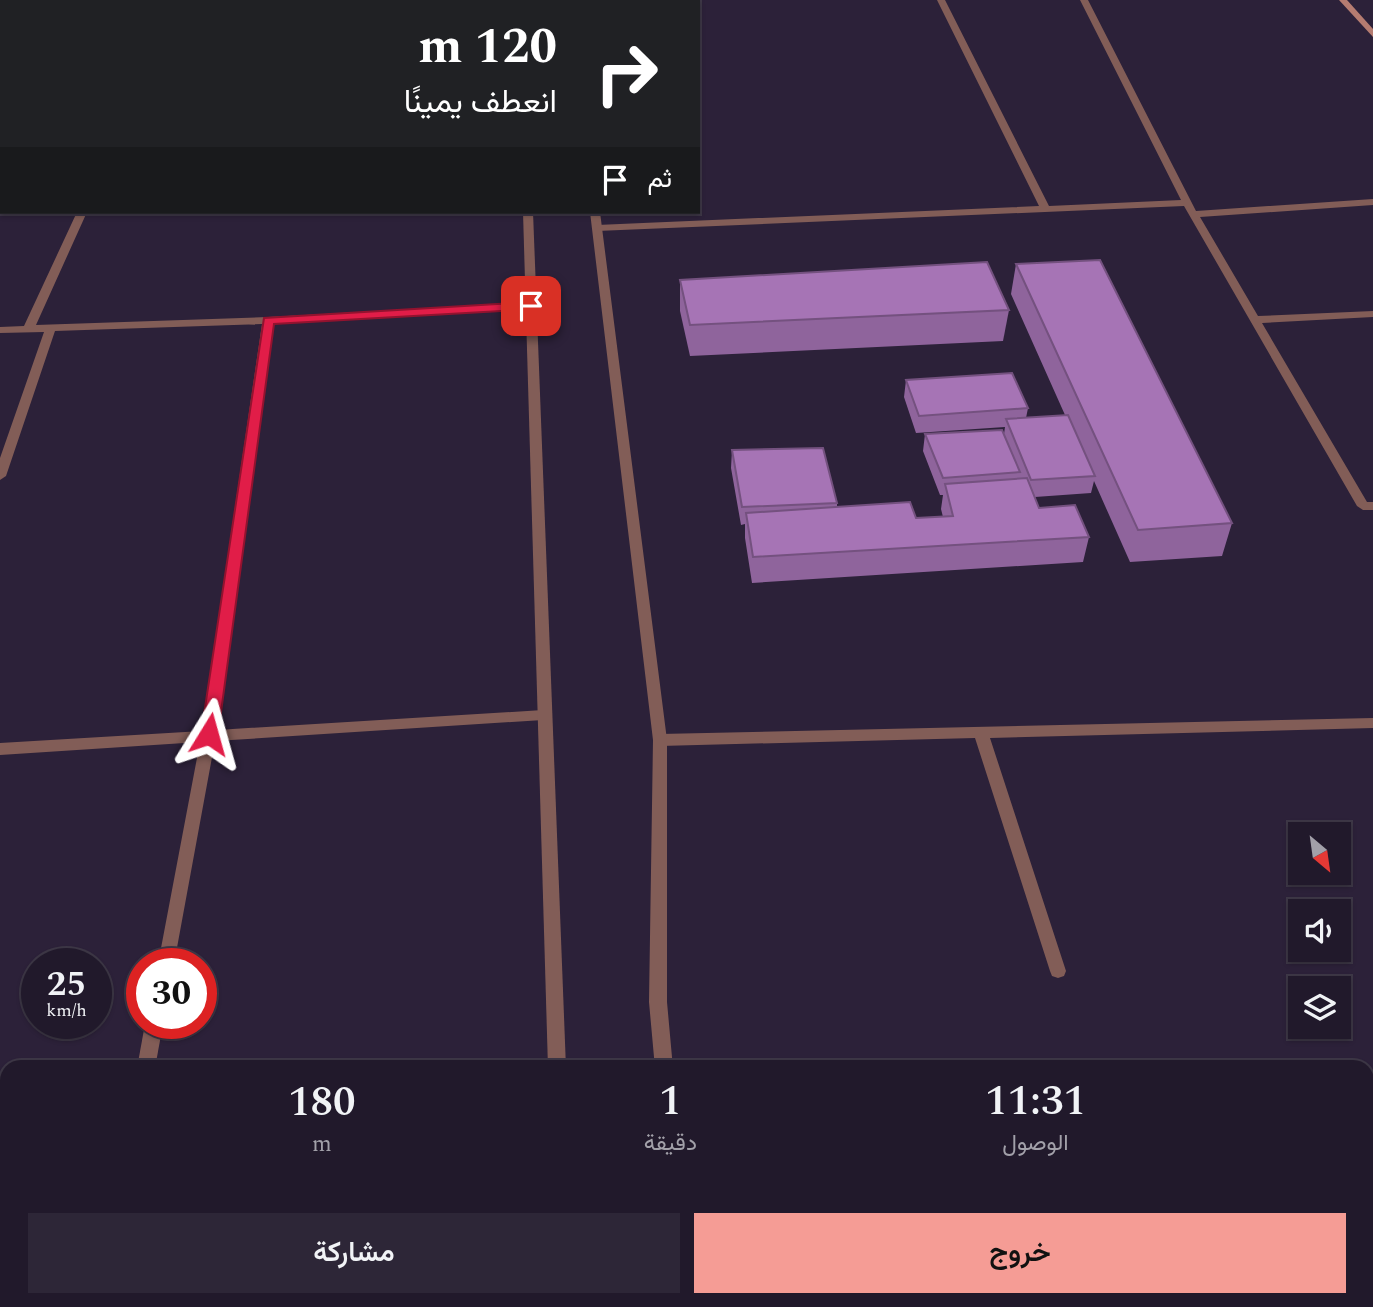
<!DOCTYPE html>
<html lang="ar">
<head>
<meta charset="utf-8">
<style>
  :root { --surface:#21192b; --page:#2d2637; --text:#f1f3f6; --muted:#a2a0a9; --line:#3e3847; --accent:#f59c95 }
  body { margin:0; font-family:Spectral,Vazirmatn,serif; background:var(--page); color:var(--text); direction:rtl; height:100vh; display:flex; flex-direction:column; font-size:26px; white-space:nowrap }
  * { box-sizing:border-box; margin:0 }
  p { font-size:23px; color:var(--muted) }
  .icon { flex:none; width:38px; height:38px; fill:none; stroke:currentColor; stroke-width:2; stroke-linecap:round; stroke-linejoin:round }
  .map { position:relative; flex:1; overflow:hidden; direction:ltr }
  .drawer { position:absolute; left:0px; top:1060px; width:1374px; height:247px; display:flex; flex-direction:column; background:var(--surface); border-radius:21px 21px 0 0; box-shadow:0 2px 5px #0004,0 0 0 2px var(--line); direction:rtl }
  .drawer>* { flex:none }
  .top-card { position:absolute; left:0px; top:0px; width:700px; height:214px; box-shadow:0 2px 5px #0004,0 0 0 2px var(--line); direction:rtl; background:#202124; color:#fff; overflow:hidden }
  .needle { width:46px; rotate:151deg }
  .fabs { position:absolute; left:1288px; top:822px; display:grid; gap:14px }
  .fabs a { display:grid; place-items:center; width:63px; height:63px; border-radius:0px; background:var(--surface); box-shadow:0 2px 5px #0004,0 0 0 2px var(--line); font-size:35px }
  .speed { position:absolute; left:21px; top:948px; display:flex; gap:14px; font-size:35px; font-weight:700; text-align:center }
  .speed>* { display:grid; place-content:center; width:91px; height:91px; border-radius:50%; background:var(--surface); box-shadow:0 2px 5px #0004,0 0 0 2px var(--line); line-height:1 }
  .speed small { font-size:18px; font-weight:400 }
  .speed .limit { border:10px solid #d22; background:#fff; color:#111 }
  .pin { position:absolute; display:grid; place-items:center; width:60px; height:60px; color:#fff; margin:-30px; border-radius:14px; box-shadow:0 4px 10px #0006 }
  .me { position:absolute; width:77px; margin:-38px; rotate:8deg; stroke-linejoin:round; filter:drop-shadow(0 0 5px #0008) }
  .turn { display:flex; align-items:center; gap:24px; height:147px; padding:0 28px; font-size:32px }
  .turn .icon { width:91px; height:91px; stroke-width:2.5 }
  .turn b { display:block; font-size:49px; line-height:60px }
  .then { display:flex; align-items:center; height:66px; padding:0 28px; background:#0003; gap:14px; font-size:26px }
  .eta { display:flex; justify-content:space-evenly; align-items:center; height:119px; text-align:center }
  .eta b { font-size:42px; font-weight:600; line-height:49px }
  .button { display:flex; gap:14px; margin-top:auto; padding:14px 28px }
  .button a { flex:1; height:80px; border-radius:0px; background:var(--accent); color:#111; font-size:28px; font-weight:600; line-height:80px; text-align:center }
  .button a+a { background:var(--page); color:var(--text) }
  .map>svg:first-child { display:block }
</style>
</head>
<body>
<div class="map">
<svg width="1373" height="1307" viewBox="0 0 1373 1307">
  <rect width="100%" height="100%" fill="#2c2139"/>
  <path fill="#003e20" d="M0 0H246L2 2 0 19Z"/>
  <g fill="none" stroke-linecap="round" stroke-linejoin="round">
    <path fill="#825d57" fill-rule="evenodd" d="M1367 1095 1373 1096V1112L1367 1111Z"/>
    <g fill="#825d57" fill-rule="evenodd">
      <path d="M642 0H688L640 2Z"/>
      <path d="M937 0H945L1049 206 1181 200 1080 0H1088L1196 211 1373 199V205L1200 217 1258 316 1373 311V317L1262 323 1367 502H1373V510H1363L1357 506 1184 206 597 231 592 228 597 225 1039 206Z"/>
      <rect x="0" y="28" width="2" height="6"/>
      <rect x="0" y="116" width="2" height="6"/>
      <path d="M77 212H87L36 325 268 317 531 303 536 306 531 309 273 323 217 730 543 710 548 711 550 715 548 719 543 720 215 741 174 964H158L200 742 0 755V743L202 731 262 324 55 331 6 476 0 480V458L44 332 0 333V327L24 326Z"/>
      <path d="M1373 718V728L990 738 1066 971 1064 976 1058 978 1052 976 1050 971 975 738 660 746 655 744 653 740 655 736 660 734Z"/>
      <path d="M145 1024H163L155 1068H137Z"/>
      <path d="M92 1300H112L111 1307H91Z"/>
    </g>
    <g fill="#825d57" fill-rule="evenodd">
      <rect x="531" y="0" width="8" height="2"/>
      <rect x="566" y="0" width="8" height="2"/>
      <path d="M523 212H533L566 1068H548Z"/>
      <path d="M590 212H600L667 740V1002L673 1068H655L649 1002 653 740Z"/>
      <rect x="556" y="1300" width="20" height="7"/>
      <path d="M673 1300H693L694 1307H674Z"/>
    </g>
    <path fill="#b57c71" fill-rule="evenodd" d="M1339 0H1347L1373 29V37Z"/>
  </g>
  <g fill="#8f649c">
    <path d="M1016 264 1232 523 1222 556 1130 562 1094 481 1091 493 1035 497 1039 508 1089 537 1083 562 752 583 745 538V524L741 525 731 468 732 450 837 503V507L916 518 943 517 941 509 943 495H940L923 451 925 434H1004L1005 427 916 433 904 397 906 380 1028 408 1026 418 1065 415 1011 294Z"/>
    <path d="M680 280 1009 310 1003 341 690 356 680 311Z"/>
  </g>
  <g fill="#a674b5" stroke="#74517f" stroke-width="2">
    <path d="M1100 260 1232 523 1138 530 1016 264Z"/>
    <path d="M987 262 1009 310 690 325 680 280Z"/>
    <path d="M1012 373 1028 408 919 416 906 380Z"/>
    <path d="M1068 415 1095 476 1031 480 1006 419Z"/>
    <path d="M1002 430 1020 472 943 478 925 434Z"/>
    <path d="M823 448 837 503 742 507 732 450Z"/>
    <path d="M1027 478 1039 508 1075 505 1089 537 753 557 746 513 910 502 916 518 953 516 945 484Z"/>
  </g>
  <path fill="#e11d48" stroke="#92132f" stroke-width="2" d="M531 302 537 306 536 309 274 324 218 734 215 738H203L201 734 264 318Z"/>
</svg>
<div class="fabs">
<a><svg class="needle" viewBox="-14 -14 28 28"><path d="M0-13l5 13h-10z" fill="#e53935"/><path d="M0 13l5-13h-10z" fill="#a2a0a9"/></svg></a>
<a><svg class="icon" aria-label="sound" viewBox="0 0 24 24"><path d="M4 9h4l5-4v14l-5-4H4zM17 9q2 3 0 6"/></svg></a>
<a><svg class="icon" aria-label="layers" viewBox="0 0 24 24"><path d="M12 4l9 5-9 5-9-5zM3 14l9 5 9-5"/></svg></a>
</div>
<div class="speed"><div>25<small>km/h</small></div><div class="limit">30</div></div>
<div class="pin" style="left:531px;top:306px;background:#d93025"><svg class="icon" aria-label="arrive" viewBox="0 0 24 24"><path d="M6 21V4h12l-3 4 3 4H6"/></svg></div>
<svg class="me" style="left:209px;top:734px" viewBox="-20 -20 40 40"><path d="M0-17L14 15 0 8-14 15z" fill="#e11d48" stroke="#fff" stroke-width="4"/></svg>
<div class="top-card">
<div class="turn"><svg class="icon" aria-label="right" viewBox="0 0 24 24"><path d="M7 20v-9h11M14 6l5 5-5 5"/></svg><div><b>120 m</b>انعطف يمينًا</div></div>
<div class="then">ثم<svg class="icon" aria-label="arrive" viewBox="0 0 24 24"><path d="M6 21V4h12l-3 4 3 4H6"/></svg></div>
</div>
<section class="drawer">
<div class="eta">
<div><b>11:31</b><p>الوصول</p></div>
<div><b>1</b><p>دقيقة</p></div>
<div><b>180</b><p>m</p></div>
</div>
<div class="button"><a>خروج</a><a>مشاركة</a></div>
</section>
</div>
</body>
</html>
